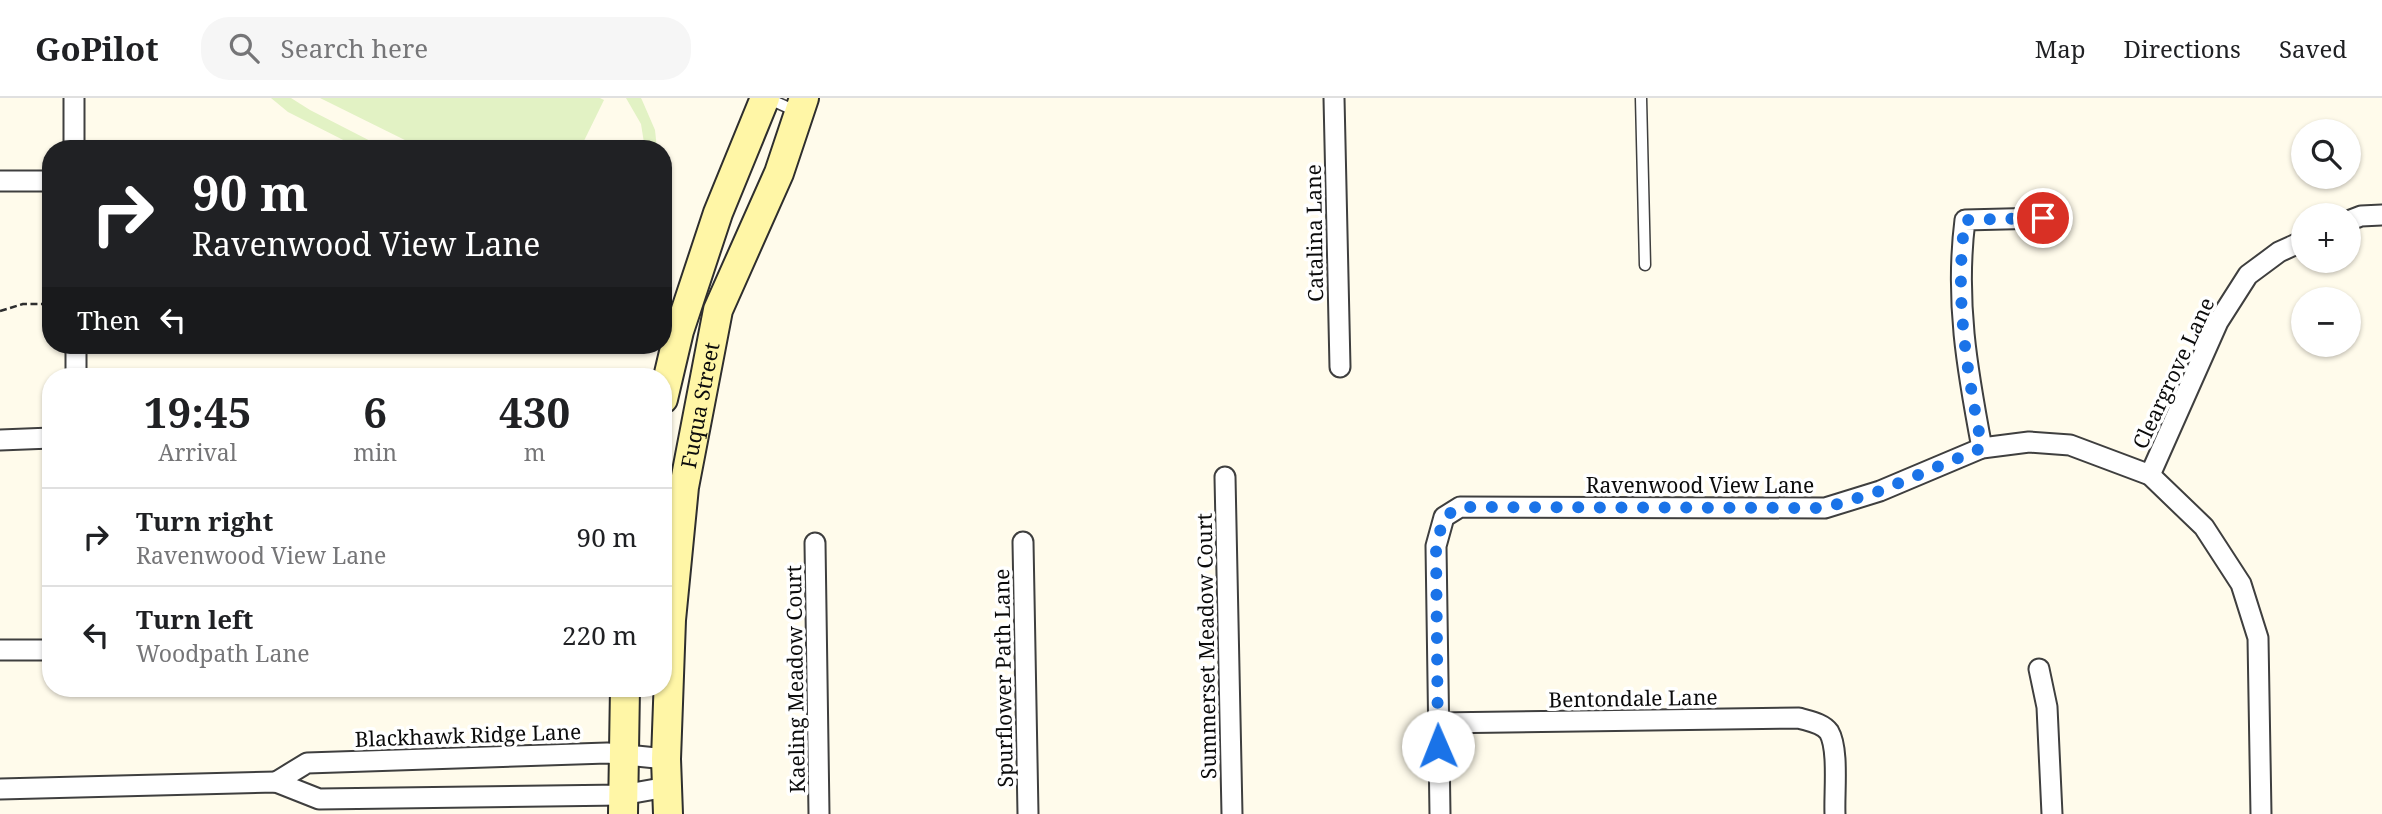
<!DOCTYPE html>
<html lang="en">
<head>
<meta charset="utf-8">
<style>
  :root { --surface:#fff; --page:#f6f6f6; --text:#202124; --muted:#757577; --line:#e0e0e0 }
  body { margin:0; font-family:"Noto Serif",serif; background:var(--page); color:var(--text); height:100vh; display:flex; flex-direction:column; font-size:26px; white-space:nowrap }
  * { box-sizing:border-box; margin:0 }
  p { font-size:23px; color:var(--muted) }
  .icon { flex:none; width:38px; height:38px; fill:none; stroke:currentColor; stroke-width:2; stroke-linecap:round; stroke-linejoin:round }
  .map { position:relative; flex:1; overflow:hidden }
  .panel { position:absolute; left:42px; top:270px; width:630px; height:329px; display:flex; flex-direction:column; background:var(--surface); border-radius:28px; box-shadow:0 2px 5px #0004 }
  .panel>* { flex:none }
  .hud { position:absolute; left:42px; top:42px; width:630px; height:214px; border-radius:28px; box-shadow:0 2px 5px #0004; background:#202124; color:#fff; overflow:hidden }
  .controls { position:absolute; left:2291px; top:21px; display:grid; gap:14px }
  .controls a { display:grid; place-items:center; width:70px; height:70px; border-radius:50%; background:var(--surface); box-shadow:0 2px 5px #0004; font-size:35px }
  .pin { position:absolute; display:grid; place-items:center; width:60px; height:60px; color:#fff; margin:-30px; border:4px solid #fff; border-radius:50%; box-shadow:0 2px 7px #0007 }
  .me { position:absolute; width:77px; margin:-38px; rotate:359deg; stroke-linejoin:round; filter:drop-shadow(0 0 5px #0008) }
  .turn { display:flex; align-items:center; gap:24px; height:147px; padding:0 35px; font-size:32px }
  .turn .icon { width:91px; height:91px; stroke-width:2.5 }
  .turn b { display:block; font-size:49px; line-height:60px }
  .then { display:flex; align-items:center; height:66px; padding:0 35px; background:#0003; gap:14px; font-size:26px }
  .eta { display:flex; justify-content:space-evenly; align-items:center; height:119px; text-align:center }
  .eta b { font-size:42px; font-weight:700; line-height:49px }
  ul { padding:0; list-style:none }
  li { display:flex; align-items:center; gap:21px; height:98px; padding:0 35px; border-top:2px solid var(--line) }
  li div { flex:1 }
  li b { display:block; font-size:26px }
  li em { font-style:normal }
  header { display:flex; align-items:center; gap:42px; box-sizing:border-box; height:98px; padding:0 35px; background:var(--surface); border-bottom:2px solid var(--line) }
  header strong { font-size:33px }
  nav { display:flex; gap:38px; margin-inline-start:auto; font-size:24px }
  .search { width:490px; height:63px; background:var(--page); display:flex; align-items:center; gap:18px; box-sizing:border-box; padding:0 24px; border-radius:28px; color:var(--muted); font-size:26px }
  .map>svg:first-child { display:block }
</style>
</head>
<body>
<header>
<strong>GoPilot</strong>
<div class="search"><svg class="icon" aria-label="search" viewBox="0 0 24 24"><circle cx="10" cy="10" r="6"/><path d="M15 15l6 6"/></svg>Search here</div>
<nav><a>Map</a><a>Directions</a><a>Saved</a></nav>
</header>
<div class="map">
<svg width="2382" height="716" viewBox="0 0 2382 716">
  <rect width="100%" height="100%" fill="#fffbeb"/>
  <g fill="#e2f2c4">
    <path d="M271 0H291L310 12 386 51H361L288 14Z"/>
    <path d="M320 0H600L604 2 580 51H423Z"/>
    <path d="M626 0H641L642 2 655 32 657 51H645L641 26Z"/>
  </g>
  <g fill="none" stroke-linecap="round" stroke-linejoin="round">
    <defs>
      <g id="service">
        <path d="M767 0 798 14"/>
        <path d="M1641 0 1645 167"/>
      </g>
      <g id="minor">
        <path d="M74 0V51"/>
        <path d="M1334 0 1340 269"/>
        <path d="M0 83H51"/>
        <path d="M2348 123 2361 118 2382 117"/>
        <path d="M76 247V278"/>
        <path d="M0 342 51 340"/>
        <path d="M1982 350C1967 271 1955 202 1965 122L2043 120"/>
        <path d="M2150 377 2218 224 2248 177 2279 154 2303 143"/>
        <path d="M1225 379 1232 716"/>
        <path d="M1023 444 1028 716"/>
        <path d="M815 445 819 716"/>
        <path d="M0 552H51"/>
        <path d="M2039 571 2047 609 2052 716"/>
        <path d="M1437 625 1799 620C1808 623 1823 625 1829 634 1839 651 1834 695 1835 716"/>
        <path d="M276 684 307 665 607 655 666 661"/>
        <path d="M0 691 276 684 319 701 622 697 667 689"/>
        <path d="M1440 716 1436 448 1444 419 1460 409 1825 410 1880 393 1982 350 2029 344 2070 347 2150 377 2204 429 2241 486 2258 540 2261 716"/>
      </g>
      <g id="secondary">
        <path d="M663 301 679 233 718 115 765 0"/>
        <path d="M623 716 625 590"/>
        <path id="s1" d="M668 716 666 661 671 522 684 389 718 212 779 75 804 0"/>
      </g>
    </defs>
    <use href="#service" stroke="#3f3f3f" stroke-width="13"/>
    <use href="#minor" stroke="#3f3f3f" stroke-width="23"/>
    <use href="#secondary" stroke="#2e2e2e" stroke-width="32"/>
    <path stroke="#2e2e2e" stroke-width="2.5" stroke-dasharray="7 3.5" stroke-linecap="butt" d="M0 213 23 206H45"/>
    <use href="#service" stroke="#fff" stroke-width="10"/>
    <use href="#minor" stroke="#fff" stroke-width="19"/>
    <use href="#secondary" stroke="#fff6a6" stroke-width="28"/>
  </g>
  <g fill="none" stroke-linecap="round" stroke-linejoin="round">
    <path stroke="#1a73e8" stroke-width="12" stroke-dasharray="0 21.6" d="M1438 648 1436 448 1444 419 1460 409 1825 410 1880 393 1982 350C1967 272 1954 201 1965 122L2043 120"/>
  </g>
  <g text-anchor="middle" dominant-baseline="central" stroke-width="7" stroke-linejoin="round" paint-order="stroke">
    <g font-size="21" fill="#0c0c0c" stroke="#fff">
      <text transform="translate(1314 135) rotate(-91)">Catalina Lane</text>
      <text transform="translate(2173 275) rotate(-65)">Cleargrove Lane</text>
      <text stroke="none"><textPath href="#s1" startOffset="411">Fuqua Street</textPath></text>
      <text x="1700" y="387">Ravenwood View Lane</text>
      <text transform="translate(1206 548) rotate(-91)">Summerset Meadow Court</text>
      <text transform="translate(1003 580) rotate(-91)">Spurflower Path Lane</text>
      <text transform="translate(795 581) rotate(-91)">Kaeling Meadow Court</text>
      <text transform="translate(1633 600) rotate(-1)">Bentondale Lane</text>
      <text transform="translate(468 637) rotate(-2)">Blackhawk Ridge Lane</text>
    </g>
  </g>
</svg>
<div class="controls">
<a><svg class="icon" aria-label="search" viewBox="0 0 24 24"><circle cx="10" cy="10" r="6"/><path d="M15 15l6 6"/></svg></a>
<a>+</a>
<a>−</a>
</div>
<div class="pin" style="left:2043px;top:120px;background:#d93025"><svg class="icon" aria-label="arrive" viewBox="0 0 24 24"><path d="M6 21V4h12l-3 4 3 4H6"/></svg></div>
<svg class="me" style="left:1438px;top:648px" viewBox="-20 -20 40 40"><circle r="19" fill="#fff"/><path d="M0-13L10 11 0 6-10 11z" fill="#1a73e8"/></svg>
<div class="hud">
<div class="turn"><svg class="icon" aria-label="right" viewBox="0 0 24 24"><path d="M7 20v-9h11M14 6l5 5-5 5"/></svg><div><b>90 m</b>Ravenwood View Lane</div></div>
<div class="then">Then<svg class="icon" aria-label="left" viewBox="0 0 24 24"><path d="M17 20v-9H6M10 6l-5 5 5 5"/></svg></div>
</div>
<section class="panel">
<div class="eta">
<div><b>19:45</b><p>Arrival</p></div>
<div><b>6</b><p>min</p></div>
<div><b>430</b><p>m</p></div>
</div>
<ul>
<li><svg class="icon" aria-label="right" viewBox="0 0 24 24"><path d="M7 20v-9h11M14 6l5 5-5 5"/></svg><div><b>Turn right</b><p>Ravenwood View Lane</p></div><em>90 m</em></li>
<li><svg class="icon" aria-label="left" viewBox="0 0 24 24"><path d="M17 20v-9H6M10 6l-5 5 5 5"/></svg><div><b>Turn left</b><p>Woodpath Lane</p></div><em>220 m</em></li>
</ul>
</section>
</div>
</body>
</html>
